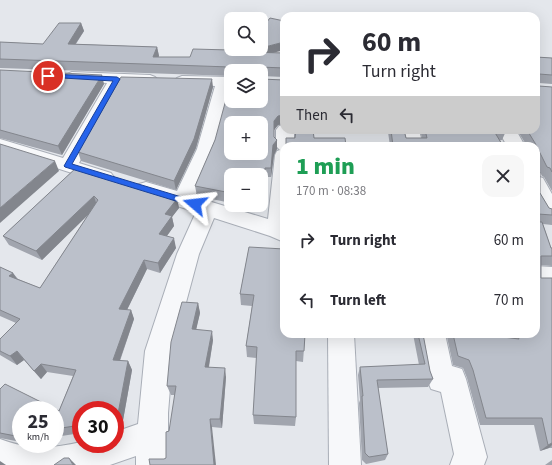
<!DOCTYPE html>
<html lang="en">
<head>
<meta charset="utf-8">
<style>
  :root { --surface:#fff; --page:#f7f7f7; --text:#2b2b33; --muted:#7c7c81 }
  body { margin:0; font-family:"Source Sans 3",sans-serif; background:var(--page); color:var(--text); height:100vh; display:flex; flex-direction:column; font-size:15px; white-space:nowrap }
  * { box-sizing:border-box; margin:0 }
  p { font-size:13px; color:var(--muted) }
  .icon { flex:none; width:22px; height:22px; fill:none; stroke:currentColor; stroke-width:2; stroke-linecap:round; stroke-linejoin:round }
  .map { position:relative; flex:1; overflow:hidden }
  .details { position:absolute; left:280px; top:142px; width:260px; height:196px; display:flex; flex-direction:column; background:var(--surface); border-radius:12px; box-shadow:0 4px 16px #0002 }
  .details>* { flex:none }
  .banner { position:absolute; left:280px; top:12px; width:260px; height:122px; border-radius:12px; box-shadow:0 4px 16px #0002; background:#fff; color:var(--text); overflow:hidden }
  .fabs { position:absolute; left:224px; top:12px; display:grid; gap:8px }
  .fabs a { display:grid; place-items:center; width:44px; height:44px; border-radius:8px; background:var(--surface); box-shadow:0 4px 16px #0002; font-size:20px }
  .speed { position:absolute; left:12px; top:401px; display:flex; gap:8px; font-size:20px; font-weight:700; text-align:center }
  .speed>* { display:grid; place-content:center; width:52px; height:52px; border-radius:50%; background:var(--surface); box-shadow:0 4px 16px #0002; line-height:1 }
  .speed small { font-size:10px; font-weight:400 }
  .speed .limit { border:6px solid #d22; background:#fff; color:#111 }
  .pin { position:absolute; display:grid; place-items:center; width:34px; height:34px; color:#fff; margin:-17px; border:2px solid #fff; border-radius:50%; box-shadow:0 1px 4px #0007 }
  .me { position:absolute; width:44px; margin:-22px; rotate:287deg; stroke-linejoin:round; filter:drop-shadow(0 0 3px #0008) }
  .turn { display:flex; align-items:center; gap:14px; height:84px; padding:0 16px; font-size:18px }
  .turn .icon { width:52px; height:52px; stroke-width:2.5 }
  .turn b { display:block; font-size:28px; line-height:34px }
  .then { display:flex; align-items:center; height:38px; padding:0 16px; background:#0003; gap:8px; font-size:15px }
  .round { display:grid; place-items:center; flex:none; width:42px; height:42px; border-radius:12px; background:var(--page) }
  .head { display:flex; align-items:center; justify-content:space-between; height:68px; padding:0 16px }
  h1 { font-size:24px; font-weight:800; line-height:30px; color:#1e9e55 }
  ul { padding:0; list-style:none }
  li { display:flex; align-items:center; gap:12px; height:60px; padding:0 16px }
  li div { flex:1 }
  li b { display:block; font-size:15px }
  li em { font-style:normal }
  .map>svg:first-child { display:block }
</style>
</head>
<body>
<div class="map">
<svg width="552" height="465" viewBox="0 0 552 465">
  <rect width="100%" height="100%" fill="#e4e7ec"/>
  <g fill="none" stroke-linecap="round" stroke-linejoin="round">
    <defs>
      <g id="minor">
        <path d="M72 72 150 75 155 77 158 80 155 83 150 85 122 83 79 163 111 173 114 177 111 181 104 183 97 181 0 150V139L63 158 107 83 67 80 64 77 67 74Z"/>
        <path d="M182 76 231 77V87L215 149 195 197 268 219 275 155 277 151 280 150 276 146V130L279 126 284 125V130H294V146H284V242L270 236 214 218 199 254 173 351 168 413V465H136V456L110 465H0V439C29 450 51 449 81 442V444H115V432L138 424 145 351 177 254 196 212 139 194 136 189 139 184 146 182 177 191 197 149 215 86 177 84 174 81 177 78Z"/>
        <path d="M401 130H419L423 146H405Z"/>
        <path d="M498 130H516L525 146H507Z"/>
        <path d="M536 176 543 178 552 194V219L545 217 536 202Z"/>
        <path d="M536 266 552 267V287L536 286Z"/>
        <path d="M328 334H354L361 465H329Z"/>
        <path d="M419 334H445L452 366 462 369 466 379 487 457 484 465H450L454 454 441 392 431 389 427 379Z"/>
      </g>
    </defs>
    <use href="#minor" stroke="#a9aeb7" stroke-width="2"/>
    <use href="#minor" fill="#f7f8fa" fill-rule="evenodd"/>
  </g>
  <g fill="#a1a5ae">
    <path d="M81 23 84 31 76 44 157 47 159 56 158 57H190L275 53H284V77L261 76V71H231V76L0 68V42L43 44Z"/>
    <path d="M536 57 552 58V84L539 83V86L552 87V191L544 177 542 176 536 164V146H527L517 130H536Z"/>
    <path d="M0 70 104 84 62 155 0 138Z"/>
    <path d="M284 80V124L278 125 274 130V137L277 140V149L274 155 271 177H265L262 208 238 207V205H261V175H231V203L197 196 195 186 215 140Z"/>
    <path d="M213 87 196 148 176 190 81 161 78 152Z"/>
    <path d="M345 130H404L406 138H422L420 130H506V131L502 140H500L503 146H390L388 132 345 131Z"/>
    <path d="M77 167 177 199 179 208 172 217 174 226 167 236 176 248 160 273 147 269 127 310H131L134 319 120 361H128L132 370 122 426 115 427V410H81V433L55 437V410H21V442L0 438V389L59 411 73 376 47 372 41 379 24 360 17 365 0 355V339L16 323 0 316V267L13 273 18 279 40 288 88 215 42 260 9 245 3 236Z"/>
    <path d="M536 171 540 193 549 208 552 209V225L543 224 551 248H552V266L541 265V278H552V448H549L540 451 534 425H480L467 378 463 368 453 365 447 337 449 334 487 335 509 338 508 334H536Z"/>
    <path d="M249 247 305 334 303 362 296 361V417L295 426 254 424 253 415 257 358 247 357 246 346 252 306 241 305 240 294Z"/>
    <path d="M198 303 200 313 196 329 213 340 209 367 226 377 222 428 212 427 164 459 166 458 175 395H171L167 386Z"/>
    <path d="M413 334H423L430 371 433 379 428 387 378 388 388 454 385 460 366 464 362 460 359 403 360 400 358 375 360 367 419 365Z"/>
    <path d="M552 460V465H545Z"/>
  </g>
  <g fill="#83868d">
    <path d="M81 23 84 31 70 52 68 44Z"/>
    <path d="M284 42V50L247 60V52L258 49H261V48Z"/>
    <path d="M157 47 159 56 155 64 153 57Z"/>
    <path d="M102 75 104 84 62 155 58 146Z"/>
    <path d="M212 79 213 87 196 148 176 190 174 181Z"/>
    <path d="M284 114V124L278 125 274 130V121L278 116Z"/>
    <path d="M277 140V149L274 155 271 177V168L273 145Z"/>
    <path d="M55 161 59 171 0 223V208Z"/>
    <path d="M265 168V177L262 208V199Z"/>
    <path d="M94 196 97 206 42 260 36 251Z"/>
    <path d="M177 199 179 208 172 217 174 226 161 244 159 234 165 214Z"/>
    <path d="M174 238 176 248 160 273 158 263Z"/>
    <path d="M144 260 147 269 123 318 119 309Z"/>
    <path d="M13 273 19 282 9 276Z"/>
    <path d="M198 303 200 313 194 339 192 329Z"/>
    <path d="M131 310 134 319 117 368 113 360Z"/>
    <path d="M212 331 213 340 207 377 205 367Z"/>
    <path d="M17 351 24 360 17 365 10 356Z"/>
    <path d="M128 361 132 370 122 426 117 419Z"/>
    <path d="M41 364 47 372 41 379 34 371Z"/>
    <path d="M225 368 226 377 222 428 220 419Z"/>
    <path d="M210 419 212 427 216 465H214Z"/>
    <path d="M552 443V445L549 448 540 451 548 445Z"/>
    <path d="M69 458 76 465H73Z"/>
    <path d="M0 461 6 465H0Z"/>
  </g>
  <g fill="#bbc0ca" stroke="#83868d" fill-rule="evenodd">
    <path d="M270 18 284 21V42L261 48V28H262Z"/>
    <path d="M59 23H81L68 44 157 47 153 57H190L193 49 230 50 231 48V49H258L247 52 284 53V68L260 67V71H232V68L230 67 0 59V42L43 44Z"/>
    <path d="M536 57 552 58V75L539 74V86L552 87V172L550 168 547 167 535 143 527 130H536Z"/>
    <path d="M0 70 102 75 58 146 0 130Z"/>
    <path d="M121 77 212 79 194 139 174 181 78 152Z"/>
    <path d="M261 79 284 80V115L278 116 274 121V137L277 140 273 145 271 168H265L262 199H261V175H231V193L195 186 215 140 231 81V101H261ZM231 123H261V153H231Z"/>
    <path d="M296 130H313L314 138H345L346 146H286V138H295Z"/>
    <path d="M391 130H404L406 138H427L425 130H506V131H494L503 146H393Z"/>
    <path d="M0 144 55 161 0 208Z"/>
    <path d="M77 167 177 199 165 214 172 216 159 234 174 238 158 263 144 260 119 309 131 310 113 360 128 361 117 419H115V410H81V425L55 429V410H21V437L0 433V389L5 384 59 411 76 370 41 364 34 371 17 351 10 356 0 351V339L20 319 0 310V267L13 273 9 276 40 288 98 200 94 196 36 251 3 236Z"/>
    <path d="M536 171 540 172V193L549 208 552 209V215L538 214 536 210Z"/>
    <path d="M536 222H542L551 248H552V256H541V278H552V443L548 445 542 418H486L473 370 469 360 458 356 453 334H487V335L519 339 517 334H536Z"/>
    <path d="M249 247 284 249V334H305L304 351H296V417L253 415 257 347 246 346 254 295 240 294Z"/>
    <path d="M182 302 198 303 192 329 212 331 205 367 225 368 220 419H210L214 465H150L149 459H164L166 458V432L169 431 176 386H167L171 342Z"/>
    <path d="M418 334H423L430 371 433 379 377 380 388 454 369 457 365 453 362 396H363L360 367 425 364Z"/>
    <path d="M64 458H69L73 465H54Z"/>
  </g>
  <path fill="#2563eb" stroke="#184099" d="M48 74 117 77 120 79 72 164 198 202 199 204 198 206H192L65 167 64 166 113 81 46 77 45 76Z"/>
</svg>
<div class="fabs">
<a><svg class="icon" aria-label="search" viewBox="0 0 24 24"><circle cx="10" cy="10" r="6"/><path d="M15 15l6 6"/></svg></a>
<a><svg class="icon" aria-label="layers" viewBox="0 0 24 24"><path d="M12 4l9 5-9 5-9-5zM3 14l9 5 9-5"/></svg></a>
<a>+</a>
<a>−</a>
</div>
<div class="speed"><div>25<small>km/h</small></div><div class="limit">30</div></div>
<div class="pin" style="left:48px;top:76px;background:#d93025"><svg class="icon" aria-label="arrive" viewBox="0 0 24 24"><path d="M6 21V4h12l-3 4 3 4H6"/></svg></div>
<svg class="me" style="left:195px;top:204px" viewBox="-20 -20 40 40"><path d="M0-17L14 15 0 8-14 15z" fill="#2563eb" stroke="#fff" stroke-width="4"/></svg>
<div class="banner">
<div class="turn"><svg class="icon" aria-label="right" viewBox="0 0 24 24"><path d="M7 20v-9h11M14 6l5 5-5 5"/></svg><div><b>60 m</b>Turn right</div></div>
<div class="then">Then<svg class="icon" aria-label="left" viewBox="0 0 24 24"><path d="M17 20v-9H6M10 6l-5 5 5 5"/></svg></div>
</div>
<section class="details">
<div class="head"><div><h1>1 min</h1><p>170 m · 08:38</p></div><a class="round"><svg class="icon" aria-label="close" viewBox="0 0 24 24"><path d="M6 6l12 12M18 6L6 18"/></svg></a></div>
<ul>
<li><svg class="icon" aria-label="right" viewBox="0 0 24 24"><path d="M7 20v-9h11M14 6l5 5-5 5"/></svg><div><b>Turn right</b></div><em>60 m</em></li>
<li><svg class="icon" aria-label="left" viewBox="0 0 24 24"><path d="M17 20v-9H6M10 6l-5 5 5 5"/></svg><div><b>Turn left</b></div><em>70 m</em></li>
</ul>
</section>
</div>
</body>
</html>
